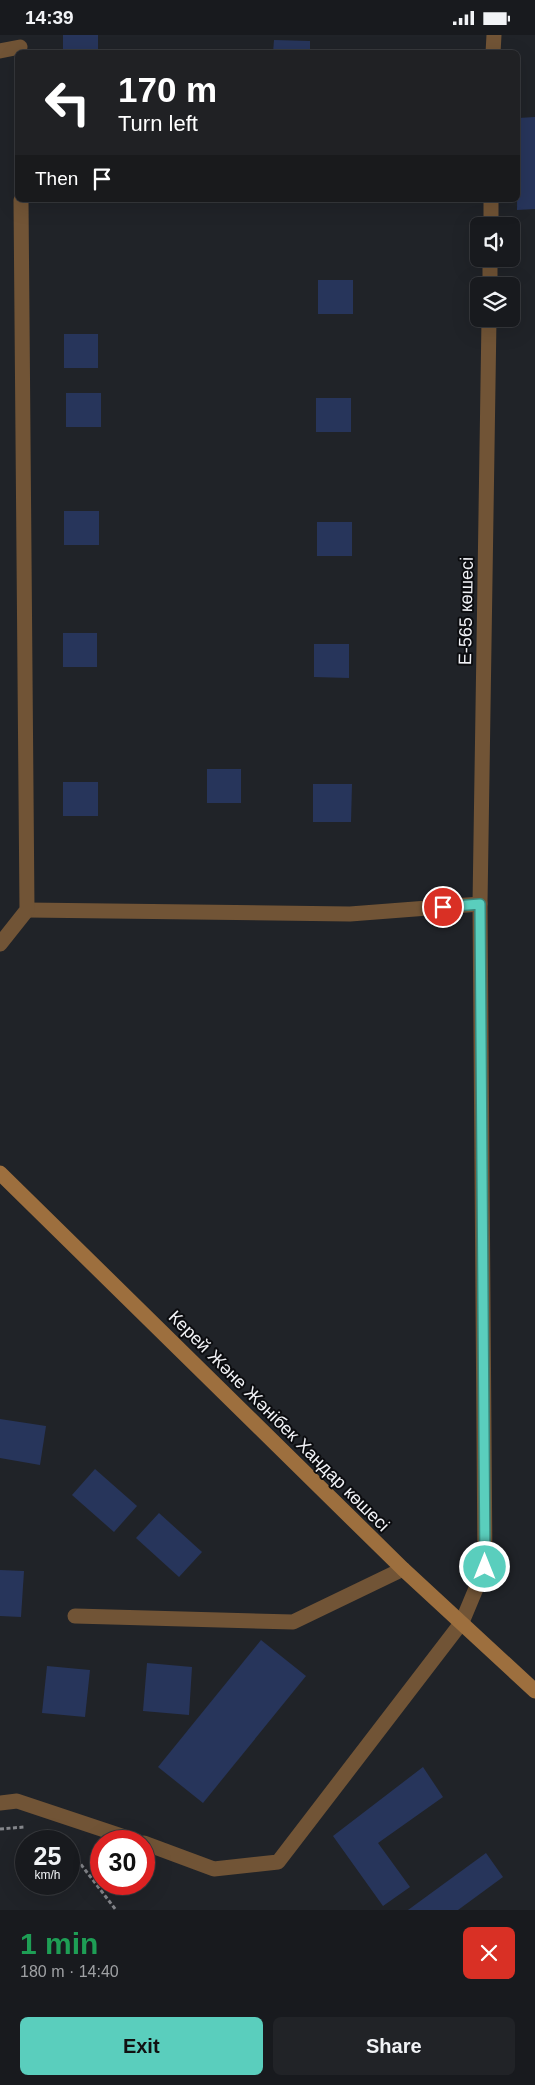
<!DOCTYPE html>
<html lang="en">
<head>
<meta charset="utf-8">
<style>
  :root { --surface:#181a1e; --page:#212327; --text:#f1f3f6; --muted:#9fa1a4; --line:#36383c; --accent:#5acebd }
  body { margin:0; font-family:Helvetica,sans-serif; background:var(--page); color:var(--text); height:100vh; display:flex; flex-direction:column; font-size:19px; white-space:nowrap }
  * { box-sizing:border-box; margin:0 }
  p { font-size:16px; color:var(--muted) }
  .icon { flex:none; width:28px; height:28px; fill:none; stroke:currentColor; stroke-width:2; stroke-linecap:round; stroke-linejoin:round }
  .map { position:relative; height:1875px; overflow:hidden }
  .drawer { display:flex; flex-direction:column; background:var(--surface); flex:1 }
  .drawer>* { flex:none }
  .banner { position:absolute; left:15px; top:15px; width:505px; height:152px; border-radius:8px; box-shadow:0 5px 20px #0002,0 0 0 1px var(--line); background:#202124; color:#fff; overflow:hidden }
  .controls { position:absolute; left:470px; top:182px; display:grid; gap:10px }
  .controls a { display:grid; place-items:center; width:50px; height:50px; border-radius:8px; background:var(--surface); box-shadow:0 5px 20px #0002,0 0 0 1px var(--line); font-size:25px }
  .speed { position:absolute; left:15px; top:1795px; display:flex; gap:10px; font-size:25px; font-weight:700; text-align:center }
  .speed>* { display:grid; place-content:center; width:65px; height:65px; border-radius:50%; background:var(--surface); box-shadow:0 5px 20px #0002,0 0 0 1px var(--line); line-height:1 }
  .speed small { font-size:12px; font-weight:400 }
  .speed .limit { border:8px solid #d22; background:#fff; color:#111 }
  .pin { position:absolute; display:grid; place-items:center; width:42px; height:42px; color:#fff; margin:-21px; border:2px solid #fff; border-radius:50%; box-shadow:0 1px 5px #0007 }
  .me { position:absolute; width:55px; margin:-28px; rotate:0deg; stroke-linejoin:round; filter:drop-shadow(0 0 4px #0008) }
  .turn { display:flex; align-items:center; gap:18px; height:105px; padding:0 20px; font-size:22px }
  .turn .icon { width:65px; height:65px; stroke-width:2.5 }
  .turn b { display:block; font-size:35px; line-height:42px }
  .then { display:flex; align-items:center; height:48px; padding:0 20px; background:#0003; gap:10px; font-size:19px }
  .round { display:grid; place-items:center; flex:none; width:52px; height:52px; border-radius:8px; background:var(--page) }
  .headline { display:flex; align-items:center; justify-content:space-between; height:85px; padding:0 20px }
  h1 { font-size:30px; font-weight:700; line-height:38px; color:#1e9e55 }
  .action { display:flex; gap:10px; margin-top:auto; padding:10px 20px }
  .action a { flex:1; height:58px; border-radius:8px; background:var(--accent); color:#111; font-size:20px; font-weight:700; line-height:58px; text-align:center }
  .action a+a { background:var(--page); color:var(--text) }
  .status { display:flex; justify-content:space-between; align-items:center; height:35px; padding:0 25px; background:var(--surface); direction:ltr }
  .status svg { height:14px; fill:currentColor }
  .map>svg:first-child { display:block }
</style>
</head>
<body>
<div class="status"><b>14:39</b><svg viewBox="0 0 49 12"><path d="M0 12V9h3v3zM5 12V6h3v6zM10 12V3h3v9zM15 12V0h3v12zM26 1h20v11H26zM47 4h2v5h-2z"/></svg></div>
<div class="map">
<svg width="535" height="1875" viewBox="0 0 535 1875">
  <rect width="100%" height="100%" fill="#202328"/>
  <g fill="#27355b">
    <rect x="63" y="0" width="35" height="18"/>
    <path d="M274 5 310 6V18H273Z"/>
    <path d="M535 82V174L517 175 518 83Z"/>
    <rect x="318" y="245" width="35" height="34"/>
    <rect x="64" y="299" width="34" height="34"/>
    <rect x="66" y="358" width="35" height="34"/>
    <rect x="316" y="363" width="35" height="34"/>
    <rect x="64" y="476" width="35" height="34"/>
    <rect x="317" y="487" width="35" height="34"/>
    <rect x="63" y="598" width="34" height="34"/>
    <path d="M314 609H349V643L314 642Z"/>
    <rect x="207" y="734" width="34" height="34"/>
    <rect x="63" y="747" width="35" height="34"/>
    <path d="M313 749H352L351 787H313Z"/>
    <path d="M0 1384 46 1391 40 1430 0 1423Z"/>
    <path d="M95 1434 137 1471 114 1497 72 1460Z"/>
    <path d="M159 1478 202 1517 179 1542 136 1503Z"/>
    <path d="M0 1535 24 1536 21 1582 0 1581Z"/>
    <path d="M261 1605 306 1641 203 1768 158 1732Z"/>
    <path d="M147 1628 192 1632 189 1680 143 1676Z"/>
    <path d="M47 1631 90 1635 85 1682 42 1678Z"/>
    <path d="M423 1732 443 1762 378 1808 410 1852 383 1871 333 1801Z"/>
    <path d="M486 1818 503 1842 458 1875H408Z"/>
  </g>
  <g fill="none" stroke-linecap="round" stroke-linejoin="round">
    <g stroke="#84868b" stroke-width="3" stroke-dasharray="4 2.5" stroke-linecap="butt">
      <path d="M0 1794 24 1792"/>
      <path d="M69 1814 116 1875"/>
    </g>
    <g stroke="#715436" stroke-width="15">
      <path d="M0 16 20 12"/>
      <path d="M493 18 494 0"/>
      <path d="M491 191V165"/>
      <path d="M490 251V224"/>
      <path d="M27 875 350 879 480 869"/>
      <path d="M0 909 27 875 21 165"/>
      <path d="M75 1581 293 1587 403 1534"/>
      <path d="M0 1768 17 1766 137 1806"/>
      <path d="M144 1808 214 1834 278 1827 462 1587 485 1532 480 869 489 284"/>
    </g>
    <path stroke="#9d6f3e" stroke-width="15" d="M0 1138 403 1534 535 1656"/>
  </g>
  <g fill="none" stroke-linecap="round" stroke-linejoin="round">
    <defs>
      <path id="route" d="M443 872 480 869 485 1532"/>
    </defs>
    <use href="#route" stroke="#3a867b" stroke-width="12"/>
    <use href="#route" stroke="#5acebd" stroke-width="9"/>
  </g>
  <g text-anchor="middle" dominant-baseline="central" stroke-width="4" stroke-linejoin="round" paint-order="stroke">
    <g font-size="18" fill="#f1f2f6" stroke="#0b0c0f">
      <text transform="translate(466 576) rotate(-89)">Е-565 көшесі</text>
      <text transform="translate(279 1386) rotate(45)">Керей Және Жәнібек Хандар көшесі</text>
    </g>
  </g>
</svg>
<div class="controls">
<a><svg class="icon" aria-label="sound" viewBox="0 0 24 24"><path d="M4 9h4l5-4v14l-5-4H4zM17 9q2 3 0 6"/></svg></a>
<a><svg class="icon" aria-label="layers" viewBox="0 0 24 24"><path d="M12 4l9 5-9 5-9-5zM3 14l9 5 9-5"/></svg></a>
</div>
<div class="speed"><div>25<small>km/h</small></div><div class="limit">30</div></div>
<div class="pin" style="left:443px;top:872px;background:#d93025"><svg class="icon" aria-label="arrive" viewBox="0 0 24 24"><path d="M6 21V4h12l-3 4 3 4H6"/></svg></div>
<svg class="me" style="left:485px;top:1532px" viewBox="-20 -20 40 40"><circle r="17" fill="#5acebd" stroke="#fff" stroke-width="3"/><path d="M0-11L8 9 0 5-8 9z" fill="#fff"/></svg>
<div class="banner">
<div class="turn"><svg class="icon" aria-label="left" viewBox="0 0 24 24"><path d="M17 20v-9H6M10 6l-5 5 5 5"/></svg><div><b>170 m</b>Turn left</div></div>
<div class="then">Then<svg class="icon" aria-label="arrive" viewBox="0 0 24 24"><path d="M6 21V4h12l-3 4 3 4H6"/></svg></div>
</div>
</div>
<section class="drawer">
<div class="headline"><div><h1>1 min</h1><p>180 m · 14:40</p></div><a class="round" style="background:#d93025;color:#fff"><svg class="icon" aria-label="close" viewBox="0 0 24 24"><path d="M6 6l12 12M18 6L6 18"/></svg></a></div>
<div class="action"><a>Exit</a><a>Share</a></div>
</section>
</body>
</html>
